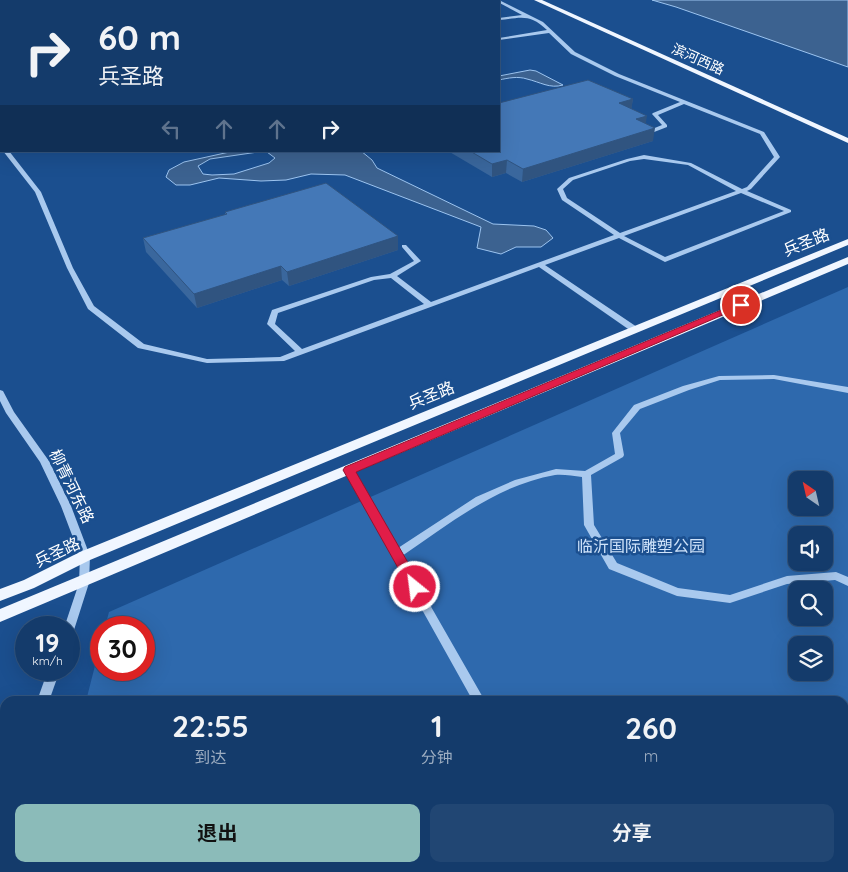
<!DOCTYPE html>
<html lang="zh">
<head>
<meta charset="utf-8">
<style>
  :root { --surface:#143b6b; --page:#214673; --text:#f1f3f6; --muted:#9dadc1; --line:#33557e; --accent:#8bbbb9 }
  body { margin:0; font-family:Quicksand,"Noto Sans SC",sans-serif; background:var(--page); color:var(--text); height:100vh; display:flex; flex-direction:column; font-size:19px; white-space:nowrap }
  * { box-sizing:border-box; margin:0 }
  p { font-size:16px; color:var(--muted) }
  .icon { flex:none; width:28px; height:28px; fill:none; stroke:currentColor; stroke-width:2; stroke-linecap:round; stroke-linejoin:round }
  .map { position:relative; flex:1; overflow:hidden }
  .drawer { position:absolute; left:0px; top:696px; width:849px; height:176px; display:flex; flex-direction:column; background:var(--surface); border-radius:15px 15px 0 0; box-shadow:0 5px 20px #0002,0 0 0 1px var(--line) }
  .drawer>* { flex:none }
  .top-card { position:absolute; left:0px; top:0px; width:500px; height:152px; box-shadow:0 5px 20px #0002,0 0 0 1px var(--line); background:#143b6b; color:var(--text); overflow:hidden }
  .needle { width:32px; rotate:326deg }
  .controls { position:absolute; left:788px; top:471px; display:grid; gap:10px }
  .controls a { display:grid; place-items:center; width:45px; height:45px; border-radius:10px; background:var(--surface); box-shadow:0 5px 20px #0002,0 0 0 1px var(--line); font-size:25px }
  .speed { position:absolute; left:15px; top:616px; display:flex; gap:10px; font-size:25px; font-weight:700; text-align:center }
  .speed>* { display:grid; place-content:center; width:65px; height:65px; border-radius:50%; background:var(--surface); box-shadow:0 5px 20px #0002,0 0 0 1px var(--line); line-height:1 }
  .speed small { font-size:12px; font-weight:400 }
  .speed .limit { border:8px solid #d22; background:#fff; color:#111 }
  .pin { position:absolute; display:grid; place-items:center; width:42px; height:42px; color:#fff; margin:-21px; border:2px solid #fff; border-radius:50%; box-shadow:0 1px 5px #0007 }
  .me { position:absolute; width:55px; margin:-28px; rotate:331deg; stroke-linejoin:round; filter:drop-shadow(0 0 4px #0008) }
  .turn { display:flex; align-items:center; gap:18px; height:105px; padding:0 15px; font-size:22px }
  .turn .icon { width:65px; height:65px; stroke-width:2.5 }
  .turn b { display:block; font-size:35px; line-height:42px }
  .lanes { display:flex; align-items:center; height:48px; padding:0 15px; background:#0003; justify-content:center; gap:25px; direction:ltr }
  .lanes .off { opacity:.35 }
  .eta { display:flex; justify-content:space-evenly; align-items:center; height:85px; text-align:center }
  .eta b { font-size:30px; font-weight:700; line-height:35px }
  .primary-button { display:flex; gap:10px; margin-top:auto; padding:10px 15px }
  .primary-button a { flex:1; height:58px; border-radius:10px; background:var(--accent); color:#111; font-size:20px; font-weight:700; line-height:58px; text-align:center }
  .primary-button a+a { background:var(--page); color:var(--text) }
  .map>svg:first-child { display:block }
</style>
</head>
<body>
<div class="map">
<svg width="848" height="872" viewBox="0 0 848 872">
  <rect width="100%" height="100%" fill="#1b4f8f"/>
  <path fill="#2e69ad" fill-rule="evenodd" d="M848 287V872H40L42 868H844V701H86L101 642V670H144V628L105 627 109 612ZM796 480H824V508H796ZM796 535H824V562H796ZM796 590H824V618H796ZM796 645H824V672H796Z"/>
  <g fill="#3c6290" stroke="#9cc4f0" fill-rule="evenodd">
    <path d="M652 0H848V67L676 7Z"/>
    <path d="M530 70 536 71 563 85C550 89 540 82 527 79 518 76 508 78 499 80V76Z"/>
    <path d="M234 151H361L372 160 377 168 493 224 534 226 546 230 553 238 541 247H516L501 254 477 248 481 227 345 175 311 174 286 180 261 181 219 178 190 185H176L166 177 169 170 184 162ZM258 152H267L275 158 269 163 234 174 212 175 203 174 198 166 210 159Z"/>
  </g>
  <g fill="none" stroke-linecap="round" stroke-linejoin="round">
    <g fill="#a9c9ee" fill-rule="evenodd">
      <path d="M494 0H499L543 22 575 52 619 74 764 132 780 157 751 189 747 191 791 210V212L665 262 619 238 545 265 637 327 638 329 637 331H631L539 267 284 361 207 363 138 348 88 309 67 268 35 192 3 151H9L41 192 73 268 94 306 144 344 207 359 280 357 295 351 267 324 272 310 371 277 390 274 414 261 402 247V245H406L421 261 397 276 431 302 614 235 562 200 557 189 569 178 627 159 644 155 691 163 742 189 747 187 774 157 760 134 684 104 658 115 667 125V127L649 134H645V132L662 125 652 114 653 113 680 102 615 76 571 54 549 33 499 40V38L547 30C529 13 521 18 499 20V18L522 15ZM644 159 688 165 736 191 620 233 567 198 563 189 573 180 630 161ZM741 193 784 211 665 257 624 236ZM391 278 424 304 302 349 275 324 278 313 374 280Z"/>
      <rect x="0" y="125" width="1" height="4"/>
      <path d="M0 135 1 136V145L0 144Z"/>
      <path d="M774 375 848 387V393L774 379 720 380 689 390 640 409 620 433 624 455 623 457 591 475 594 525 617 563 678 588 730 595 787 576 836 572 848 577V586L835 580 787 584 730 603 677 596 609 569 584 525 582 477C573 476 563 474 555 475 497 485 449 524 402 556L485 701H473L344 470 346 468H352L398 548 476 497 515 480 556 469 585 471 615 454 612 433 634 405 683 386 719 376Z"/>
      <path d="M0 390 3 391 14 412 49 461 71 506 90 556 89 583 74 630 73 633 69 634V628H64L79 583 80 556 61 506 40 462 6 413 0 401Z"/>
      <path d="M48 670H60L49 701H37Z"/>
      <path d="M6 868H20L19 872H5Z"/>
      <path d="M565 868H579L581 872H567Z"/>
    </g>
    <g fill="#f0f6ff" fill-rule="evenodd">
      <path d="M534 0H542L848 138V143Z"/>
      <path d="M848 239V245L90 560 34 588 0 601V589L24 580 80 552Z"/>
      <path d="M848 257V264L0 622V609Z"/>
    </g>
  </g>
  <g fill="#3a679d">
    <path d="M633 99 631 109 646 124 653 141 522 182 506 173 492 177 448 151H499Z"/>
    <path d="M225 212 398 250 289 286 282 280 197 308 146 252 143 238 225 215Z"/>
  </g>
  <g fill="#305480">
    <path d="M42 0H152L153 1H42Z"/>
    <path d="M633 99 631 111 619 103Z"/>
    <path d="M647 116 645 128 636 119Z"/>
    <path d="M655 128 653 141 522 182 523 169Z"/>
    <path d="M507 160 506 173 492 177V164Z"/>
    <path d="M398 236V250L289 286 287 272Z"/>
    <path d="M281 266 282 280 197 308 194 294Z"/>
  </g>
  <g fill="#4478b7" stroke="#305480">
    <path d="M429 0H464L466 1H420Z"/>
    <path d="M588 80 633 99 619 103 647 116 636 119 655 128 523 169 507 160 492 164 470 151H499V103Z"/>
    <path d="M326 183 398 236 287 272 281 266 194 294 143 238 227 214 225 212Z"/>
  </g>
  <path fill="#e11d48" stroke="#92132f" d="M738 303H744L746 305 356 472 422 587 420 591 415 592 411 591 343 470 345 467Z"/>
  <g text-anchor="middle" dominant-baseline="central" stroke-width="5" stroke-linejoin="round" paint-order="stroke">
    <g font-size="14" fill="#fff" stroke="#1b4f8f">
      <text transform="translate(698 59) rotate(24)">滨河西路</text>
    </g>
    <g font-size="16" fill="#fff" stroke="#1b4f8f">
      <text transform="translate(806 242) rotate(-22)">兵圣路</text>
      <text transform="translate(431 395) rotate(-22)">兵圣路</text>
      <text transform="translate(72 486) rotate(64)">柳青河东路</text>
      <text transform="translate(57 552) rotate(-25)">兵圣路</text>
    </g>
    <g font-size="16" fill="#cfe3fa" stroke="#1b4f8f">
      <text x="641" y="546">临沂国际雕塑公园</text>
    </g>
  </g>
</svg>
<div class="controls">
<a><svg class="needle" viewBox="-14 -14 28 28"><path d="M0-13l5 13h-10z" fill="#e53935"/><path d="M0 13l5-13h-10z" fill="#9dadc1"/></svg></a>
<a><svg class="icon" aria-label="sound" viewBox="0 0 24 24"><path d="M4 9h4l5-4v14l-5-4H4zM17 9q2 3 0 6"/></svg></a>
<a><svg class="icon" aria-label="search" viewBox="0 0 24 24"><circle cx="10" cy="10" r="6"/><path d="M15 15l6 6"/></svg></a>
<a><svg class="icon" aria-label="layers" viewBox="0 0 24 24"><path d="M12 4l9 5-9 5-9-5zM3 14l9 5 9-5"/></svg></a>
</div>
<div class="speed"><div>19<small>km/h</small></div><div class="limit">30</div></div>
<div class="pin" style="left:741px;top:305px;background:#d93025"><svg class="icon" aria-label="arrive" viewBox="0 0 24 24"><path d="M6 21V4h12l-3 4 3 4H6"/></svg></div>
<svg class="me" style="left:415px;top:587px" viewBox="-20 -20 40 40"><circle r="17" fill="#e11d48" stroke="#fff" stroke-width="3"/><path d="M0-11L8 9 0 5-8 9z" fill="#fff"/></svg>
<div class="top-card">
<div class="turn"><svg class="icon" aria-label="right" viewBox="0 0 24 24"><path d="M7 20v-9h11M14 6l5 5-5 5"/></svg><div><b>60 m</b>兵圣路</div></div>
<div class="lanes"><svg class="icon off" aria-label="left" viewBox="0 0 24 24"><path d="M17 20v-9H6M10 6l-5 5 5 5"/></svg><svg class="icon off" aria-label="ahead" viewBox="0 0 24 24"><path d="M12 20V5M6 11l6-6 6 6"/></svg><svg class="icon off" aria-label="ahead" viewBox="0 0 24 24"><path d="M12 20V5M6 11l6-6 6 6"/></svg><svg class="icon" aria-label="right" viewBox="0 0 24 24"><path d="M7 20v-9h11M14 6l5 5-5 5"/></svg></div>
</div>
<section class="drawer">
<div class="eta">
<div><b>22:55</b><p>到达</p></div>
<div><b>1</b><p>分钟</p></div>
<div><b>260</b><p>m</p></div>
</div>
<div class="primary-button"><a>退出</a><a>分享</a></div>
</section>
</div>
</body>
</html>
